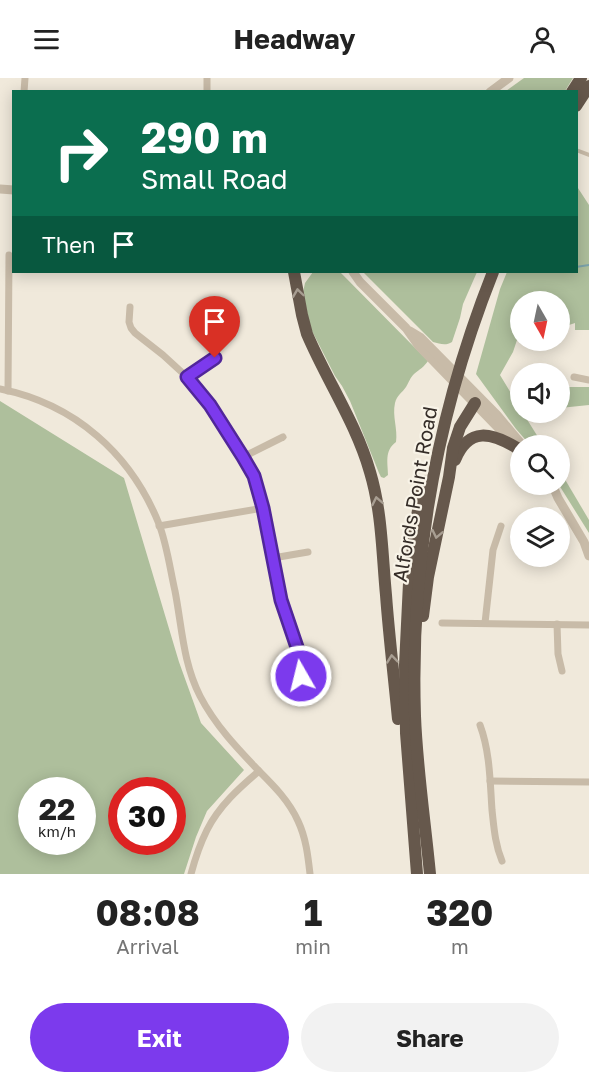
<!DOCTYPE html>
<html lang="en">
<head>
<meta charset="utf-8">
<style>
  :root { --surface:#fff; --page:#f2f2f2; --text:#222; --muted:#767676; --accent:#7c3aed }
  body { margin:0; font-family:"Golos Text",sans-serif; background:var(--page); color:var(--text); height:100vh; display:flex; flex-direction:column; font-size:22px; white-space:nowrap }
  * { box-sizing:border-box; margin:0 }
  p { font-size:20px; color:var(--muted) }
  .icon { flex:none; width:33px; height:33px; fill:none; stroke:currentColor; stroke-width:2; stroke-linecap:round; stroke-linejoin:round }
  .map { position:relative; height:796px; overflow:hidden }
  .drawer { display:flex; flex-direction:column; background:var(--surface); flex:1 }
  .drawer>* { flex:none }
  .banner { position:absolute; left:12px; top:12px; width:566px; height:183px; border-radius:0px; box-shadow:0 3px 15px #0003; background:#0b6e4f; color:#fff; overflow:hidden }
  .needle { width:39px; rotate:171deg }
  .fabs { position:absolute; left:510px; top:213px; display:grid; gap:12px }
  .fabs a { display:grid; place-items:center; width:60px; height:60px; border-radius:50%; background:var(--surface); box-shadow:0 3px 15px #0003; font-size:30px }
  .speed { position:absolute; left:18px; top:699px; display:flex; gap:12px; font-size:30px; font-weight:700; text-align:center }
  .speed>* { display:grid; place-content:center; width:78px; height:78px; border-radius:50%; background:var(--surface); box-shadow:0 3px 15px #0003; line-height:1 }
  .speed small { font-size:15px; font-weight:400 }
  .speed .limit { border:9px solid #d22; background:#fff; color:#111 }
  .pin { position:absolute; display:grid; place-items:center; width:51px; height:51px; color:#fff; margin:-62px -26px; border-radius:50% 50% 50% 0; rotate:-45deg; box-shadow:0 0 6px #0007 }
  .pin .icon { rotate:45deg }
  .me { position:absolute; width:66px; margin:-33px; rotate:352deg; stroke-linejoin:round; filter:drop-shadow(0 0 4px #0008) }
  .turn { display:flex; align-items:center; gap:21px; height:126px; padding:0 30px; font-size:27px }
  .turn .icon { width:78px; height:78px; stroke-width:2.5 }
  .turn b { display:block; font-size:42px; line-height:51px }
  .then { display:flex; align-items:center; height:57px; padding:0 30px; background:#0003; gap:12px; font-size:22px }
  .eta { display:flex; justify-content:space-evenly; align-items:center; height:102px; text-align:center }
  .eta b { font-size:36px; font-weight:700; line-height:42px }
  .cta { display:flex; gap:12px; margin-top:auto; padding:12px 30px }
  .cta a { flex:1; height:69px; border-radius:36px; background:var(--accent); color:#fff; font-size:24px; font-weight:700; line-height:69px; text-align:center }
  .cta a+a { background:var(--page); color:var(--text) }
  header { display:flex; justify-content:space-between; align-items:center; height:78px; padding:0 30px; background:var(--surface); font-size:27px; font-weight:700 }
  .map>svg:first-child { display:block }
</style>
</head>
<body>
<header><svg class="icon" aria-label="menu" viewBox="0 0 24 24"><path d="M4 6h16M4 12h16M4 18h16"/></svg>Headway<svg class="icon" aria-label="person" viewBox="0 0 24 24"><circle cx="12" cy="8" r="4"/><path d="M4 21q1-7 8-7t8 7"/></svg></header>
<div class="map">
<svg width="589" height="796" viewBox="0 0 589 796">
  <rect width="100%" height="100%" fill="#f0e9db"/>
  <g fill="#aebf9c" fill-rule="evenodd">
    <path d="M524 0H573L565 13H506Z"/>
    <path d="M576 107 589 127V252H575V245L560 250V224H520V261L517 262 513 274 500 297 520 330V334L523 335 543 367H530L516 351 476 296 500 211 507 194H576Z"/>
    <path d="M313 194H340L428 283C424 289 420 291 414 296 410 300 409 304 406 309 402 315 397 317 395 325 392 338 398 351 396 364 384 373 388 385 388 397L384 400 381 399 379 395 350 323 342 308 335 298 310 249 303 214 305 205Z"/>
    <path d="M363 194H477L463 226 460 240 452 264C446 268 440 266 433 264Z"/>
    <path d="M562 309H589V327L560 330V310Z"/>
    <path d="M0 323 124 400 179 584 201 645 244 692 207 733 196 759 184 796H0ZM82 712V764H32V712ZM172 712V764H122V712Z"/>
    <path d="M560 393 589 442V455L559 407Z"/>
  </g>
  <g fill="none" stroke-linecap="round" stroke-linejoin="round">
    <path stroke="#7ba3ac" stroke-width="2" d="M576 189 589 187"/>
    <path stroke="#c8bba8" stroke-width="4" d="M576 72 589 77"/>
    <g stroke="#c8bba8" stroke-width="7">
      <path d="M24 14 25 0"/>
      <path d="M207 14V0"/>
      <path d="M130 229 129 244 131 250 135 255 163 277 187 299 204 319 225 350 253 398 263 430 281 522 301 581 302 593 299 604"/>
      <path d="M187 299 215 280"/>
      <path d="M574 299 589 302"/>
      <path d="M0 311C75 326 131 376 159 446 167 467 170 491 175 513 182 549 183 585 200 618 215 647 237 670 259 693 274 708 289 723 298 743 306 760 308 778 310 796"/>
      <path d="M8 313 9 177"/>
      <path d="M243 379 283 359"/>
      <path d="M159 448 263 430"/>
      <path d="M273 480 308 474"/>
      <path d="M442 545 589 547"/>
      <path d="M485 545 493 472 501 448"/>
      <path d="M557 546 558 576 562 593"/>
      <path d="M480 647C490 674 490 703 492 732 494 750 495 766 502 783"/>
      <path d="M490 703 589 704"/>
      <path d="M191 796C195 781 200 766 207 752 219 728 239 710 259 693"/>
    </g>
    <g stroke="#c8bba8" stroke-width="9">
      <path d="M490 14 509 0"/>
      <path d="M0 111 14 112"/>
      <path d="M353 194 360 204 406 250 418 267 513 365"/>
      <path d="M410 253 420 259 497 337 523 368"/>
      <path d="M552 406 558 420 584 464 589 478"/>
    </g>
    <g stroke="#66584c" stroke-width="12">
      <path d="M572 14 581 0"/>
      <path d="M576 28 589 8"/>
      <path d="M294 194 302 237 307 256C327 303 356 345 370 394 382 434 382 475 386 517 389 558 394 599 398 641"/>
      <path d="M455 382C469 348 492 355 517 370"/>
      <path d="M423 538 428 499 449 399 453 370 460 349 475 325"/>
      <path d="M417 796 406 655 405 587 409 505 415 450 423 403"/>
      <path d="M430 796C425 743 417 691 415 638 410 486 437 335 493 194"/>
    </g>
  </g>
  <defs><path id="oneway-chevron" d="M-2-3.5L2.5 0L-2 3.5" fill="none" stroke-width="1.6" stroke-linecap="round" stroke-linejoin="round" transform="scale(1.5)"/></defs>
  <g stroke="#a89e92">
    <use href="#oneway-chevron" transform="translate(298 215) rotate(-98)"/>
    <use href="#oneway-chevron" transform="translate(377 423) rotate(-101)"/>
    <use href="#oneway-chevron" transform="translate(437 456) rotate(102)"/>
    <use href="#oneway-chevron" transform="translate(392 581) rotate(-96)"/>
  </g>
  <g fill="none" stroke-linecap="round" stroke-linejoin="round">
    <defs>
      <path id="route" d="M215 280 187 299 210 327 243 379 254 398 263 430 281 522 301 581V598"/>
    </defs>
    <use href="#route" stroke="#51269a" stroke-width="15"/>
    <use href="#route" stroke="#7c3aed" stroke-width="10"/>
  </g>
  <g text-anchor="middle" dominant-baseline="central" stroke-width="4.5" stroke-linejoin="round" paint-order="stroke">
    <g font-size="20" fill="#352d28" stroke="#f8f3e7">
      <text transform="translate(414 416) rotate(-80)">Alfords Point Road</text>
    </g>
  </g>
</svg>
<div class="fabs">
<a><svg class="needle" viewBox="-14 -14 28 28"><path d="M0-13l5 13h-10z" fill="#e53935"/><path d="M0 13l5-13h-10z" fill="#767676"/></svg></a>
<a><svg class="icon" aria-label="sound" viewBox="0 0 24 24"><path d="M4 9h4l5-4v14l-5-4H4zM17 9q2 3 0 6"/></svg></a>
<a><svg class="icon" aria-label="search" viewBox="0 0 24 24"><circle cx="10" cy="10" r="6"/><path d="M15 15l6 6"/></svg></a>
<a><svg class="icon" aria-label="layers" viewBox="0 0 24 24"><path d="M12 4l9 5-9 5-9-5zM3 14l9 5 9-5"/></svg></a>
</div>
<div class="speed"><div>22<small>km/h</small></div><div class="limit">30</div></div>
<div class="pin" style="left:215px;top:280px;background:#d93025"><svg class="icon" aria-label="arrive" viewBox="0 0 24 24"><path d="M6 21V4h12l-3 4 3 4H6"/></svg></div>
<svg class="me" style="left:301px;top:598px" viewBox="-20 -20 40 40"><circle r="17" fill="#7c3aed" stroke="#fff" stroke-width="3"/><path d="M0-11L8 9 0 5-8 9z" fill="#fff"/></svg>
<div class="banner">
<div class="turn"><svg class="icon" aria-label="right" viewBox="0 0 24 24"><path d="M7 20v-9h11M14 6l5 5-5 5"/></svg><div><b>290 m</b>Small Road</div></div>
<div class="then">Then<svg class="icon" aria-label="arrive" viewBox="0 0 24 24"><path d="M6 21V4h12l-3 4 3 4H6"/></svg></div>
</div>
</div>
<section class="drawer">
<div class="eta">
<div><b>08:08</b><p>Arrival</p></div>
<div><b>1</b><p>min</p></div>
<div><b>320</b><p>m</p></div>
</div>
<div class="cta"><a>Exit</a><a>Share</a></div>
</section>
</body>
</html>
